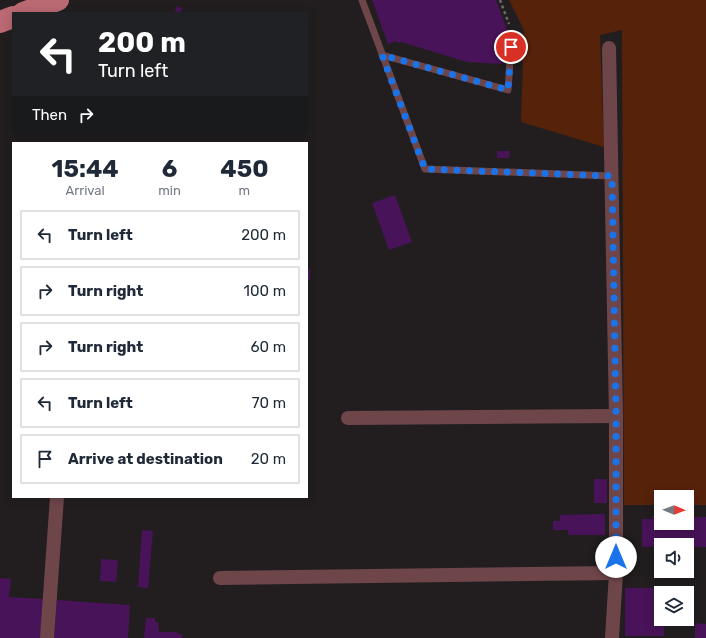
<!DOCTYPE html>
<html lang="en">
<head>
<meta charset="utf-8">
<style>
  :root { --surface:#fff; --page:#f6f6f7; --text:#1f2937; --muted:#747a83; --line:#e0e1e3 }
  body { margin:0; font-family:Rubik,sans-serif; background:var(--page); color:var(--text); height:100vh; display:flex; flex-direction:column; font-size:15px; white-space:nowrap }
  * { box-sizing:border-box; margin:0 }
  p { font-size:13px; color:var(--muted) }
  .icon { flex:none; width:22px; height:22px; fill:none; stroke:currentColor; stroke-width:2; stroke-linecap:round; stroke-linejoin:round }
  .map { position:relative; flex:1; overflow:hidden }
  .panel { position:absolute; left:12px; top:142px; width:296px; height:356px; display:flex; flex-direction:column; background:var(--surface); border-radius:0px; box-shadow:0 2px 10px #0003 }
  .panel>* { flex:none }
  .top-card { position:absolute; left:12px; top:12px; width:296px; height:122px; border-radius:0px; box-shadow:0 2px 10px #0003; background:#202124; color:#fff; overflow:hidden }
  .needle { width:26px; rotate:91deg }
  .buttons { position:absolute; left:654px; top:490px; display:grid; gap:8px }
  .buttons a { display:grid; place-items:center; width:40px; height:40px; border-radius:0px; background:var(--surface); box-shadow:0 2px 10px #0003; font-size:20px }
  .pin { position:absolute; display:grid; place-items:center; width:34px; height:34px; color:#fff; margin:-17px; border:2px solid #fff; border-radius:50%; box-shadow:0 1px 4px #0007 }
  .me { position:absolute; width:44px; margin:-22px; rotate:0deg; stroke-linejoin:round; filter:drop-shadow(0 0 3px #0008) }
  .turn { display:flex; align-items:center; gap:14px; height:84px; padding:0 20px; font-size:18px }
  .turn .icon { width:52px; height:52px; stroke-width:2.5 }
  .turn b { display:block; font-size:28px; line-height:34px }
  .then { display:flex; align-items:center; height:38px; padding:0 20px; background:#0003; gap:8px; font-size:15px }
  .eta { display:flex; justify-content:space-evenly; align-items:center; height:68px; text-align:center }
  .eta b { font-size:24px; font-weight:700; line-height:28px }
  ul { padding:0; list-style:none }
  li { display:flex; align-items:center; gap:12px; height:50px; margin:0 8px 6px; padding:0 12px; border:2px solid var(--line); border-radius:0px }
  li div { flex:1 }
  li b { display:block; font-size:15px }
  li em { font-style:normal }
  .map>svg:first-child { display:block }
</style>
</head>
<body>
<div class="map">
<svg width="706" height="638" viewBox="0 0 706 638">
  <rect width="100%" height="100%" fill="#221e20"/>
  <path fill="#57220a" d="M509 0H706V505H687V497H661V505H624L622 30 600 35 604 147 521 122 524 30Z"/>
  <g fill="#481358">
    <path d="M372 0H496L509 35 503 36 502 64 467 62 401 42 397 43 396 41 388 44Z"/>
    <path d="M177 6 182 8 181 13H174Z"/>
    <path d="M497 151H510L509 158H497Z"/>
    <path d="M395 195 412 242 389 250 372 203Z"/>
    <path d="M307 269H310V281L307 280Z"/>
    <rect x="594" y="479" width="13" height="24"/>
    <path d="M605 514V535H568V530H553V521H560V515Z"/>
    <path d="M652 516H661V523H670V528H694L693 517H706V547H694V558H687V545L642 547V519H652Z"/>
    <path d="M142 530 153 531 148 588 138 587Z"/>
    <path d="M101 559 118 560 116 582 100 581Z"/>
    <path d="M0 578 11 579 9 597 44 599 41 638H0Z"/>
    <path d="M625 588H664V593H661V619H664V636H625Z"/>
    <path d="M57 600 130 605 128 638H54Z"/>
    <path d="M146 618H155V622H158L159 632H177V634H182V638H144Z"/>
    <path d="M695 623 706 624V638H695Z"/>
  </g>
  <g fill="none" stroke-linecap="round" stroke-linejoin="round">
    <path stroke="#6e6b6c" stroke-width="2.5" stroke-dasharray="3 3" stroke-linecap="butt" d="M500 0 509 24"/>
    <g stroke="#6e464a" stroke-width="7">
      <path d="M362 0 425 169 612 176"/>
      <path d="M382 55 508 90 512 33"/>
    </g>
    <g stroke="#6e464a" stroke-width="14">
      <path d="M609 48 616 416V573L612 638"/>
      <path d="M348 418 616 416"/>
      <path d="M220 578 616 573"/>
      <path d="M47 638 57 497"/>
    </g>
    <g stroke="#bb6a73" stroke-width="22">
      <path d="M23 13 58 0"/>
      <path d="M0 22 13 17"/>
    </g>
  </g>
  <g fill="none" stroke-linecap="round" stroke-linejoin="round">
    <path stroke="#1a73e8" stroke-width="7" stroke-dasharray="0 12.6" d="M511 47 508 90 382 55 425 169 612 176 616 416V557"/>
  </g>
</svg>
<div class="buttons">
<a><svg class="needle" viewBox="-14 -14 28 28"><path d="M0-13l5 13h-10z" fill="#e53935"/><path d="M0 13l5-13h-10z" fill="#747a83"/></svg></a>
<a><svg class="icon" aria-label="sound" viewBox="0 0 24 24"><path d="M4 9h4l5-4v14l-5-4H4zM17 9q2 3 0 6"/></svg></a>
<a><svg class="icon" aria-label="layers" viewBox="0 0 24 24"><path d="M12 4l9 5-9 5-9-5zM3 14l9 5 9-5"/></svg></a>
</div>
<div class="pin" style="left:511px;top:47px;background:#d93025"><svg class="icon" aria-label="arrive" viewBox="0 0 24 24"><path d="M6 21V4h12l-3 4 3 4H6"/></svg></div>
<svg class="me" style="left:616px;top:557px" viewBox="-20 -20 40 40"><circle r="19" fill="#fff"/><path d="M0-13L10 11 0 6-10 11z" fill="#1a73e8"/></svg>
<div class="top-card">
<div class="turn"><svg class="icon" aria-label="left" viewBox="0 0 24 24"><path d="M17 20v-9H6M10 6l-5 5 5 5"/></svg><div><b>200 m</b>Turn left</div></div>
<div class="then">Then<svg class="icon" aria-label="right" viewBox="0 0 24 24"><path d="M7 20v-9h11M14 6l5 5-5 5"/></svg></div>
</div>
<section class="panel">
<div class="eta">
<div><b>15:44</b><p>Arrival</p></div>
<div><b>6</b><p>min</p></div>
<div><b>450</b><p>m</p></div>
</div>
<ul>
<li><svg class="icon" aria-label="left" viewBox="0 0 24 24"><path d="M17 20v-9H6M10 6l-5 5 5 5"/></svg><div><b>Turn left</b></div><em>200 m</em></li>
<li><svg class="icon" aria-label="right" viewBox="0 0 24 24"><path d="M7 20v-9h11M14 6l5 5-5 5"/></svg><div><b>Turn right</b></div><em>100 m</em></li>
<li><svg class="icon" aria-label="right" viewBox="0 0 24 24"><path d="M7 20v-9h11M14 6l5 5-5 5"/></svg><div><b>Turn right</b></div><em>60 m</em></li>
<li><svg class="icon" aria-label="left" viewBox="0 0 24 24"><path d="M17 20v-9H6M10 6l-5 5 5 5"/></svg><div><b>Turn left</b></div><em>70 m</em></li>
<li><svg class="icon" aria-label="arrive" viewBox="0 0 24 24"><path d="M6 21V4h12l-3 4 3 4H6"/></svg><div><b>Arrive at destination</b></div><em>20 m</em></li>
</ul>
</section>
</div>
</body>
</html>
